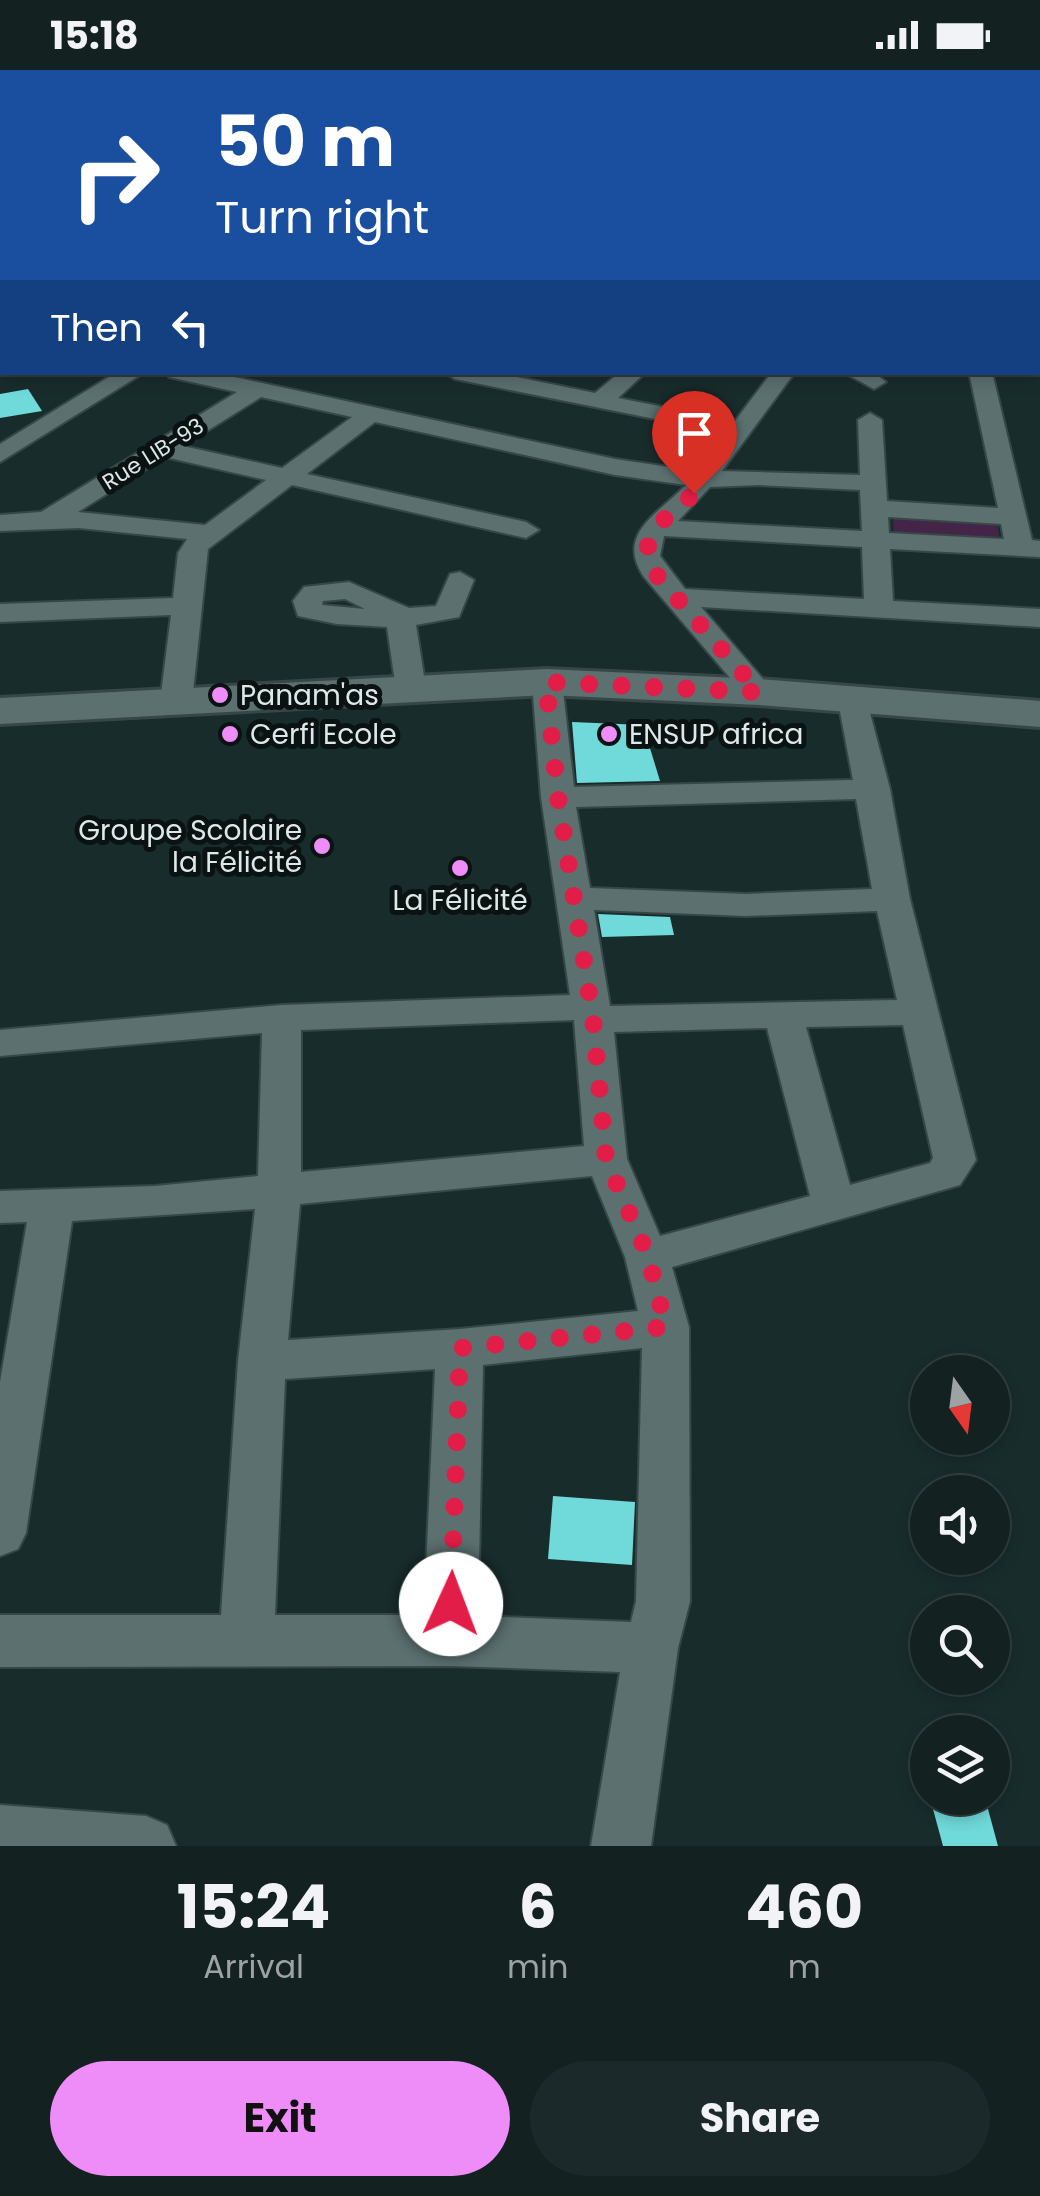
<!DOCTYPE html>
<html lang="en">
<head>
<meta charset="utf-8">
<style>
  :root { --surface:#132121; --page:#1c292a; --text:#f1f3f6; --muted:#9da3a5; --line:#323e3f; --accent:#ee8cf8 }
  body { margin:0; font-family:Poppins,sans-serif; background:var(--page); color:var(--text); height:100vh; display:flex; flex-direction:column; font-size:38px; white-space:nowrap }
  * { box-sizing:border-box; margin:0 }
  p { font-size:32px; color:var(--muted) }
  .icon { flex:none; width:55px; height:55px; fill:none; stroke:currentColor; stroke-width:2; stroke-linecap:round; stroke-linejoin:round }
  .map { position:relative; height:1776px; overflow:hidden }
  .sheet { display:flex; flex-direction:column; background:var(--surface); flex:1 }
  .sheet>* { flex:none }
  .banner { position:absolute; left:0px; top:0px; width:1040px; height:305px; box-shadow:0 5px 15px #0003,0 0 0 2px var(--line); background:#1a4fa0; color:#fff; overflow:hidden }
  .needle { width:65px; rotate:166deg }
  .buttons { position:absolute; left:910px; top:1285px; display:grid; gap:20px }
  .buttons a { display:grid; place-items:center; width:100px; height:100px; border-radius:50%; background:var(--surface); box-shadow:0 5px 15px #0003,0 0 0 2px var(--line); font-size:50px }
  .pin { position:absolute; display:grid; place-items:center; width:85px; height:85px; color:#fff; margin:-102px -42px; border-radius:50% 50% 50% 0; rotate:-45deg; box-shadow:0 0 10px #0007 }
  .pin .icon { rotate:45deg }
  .me { position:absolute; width:110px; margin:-55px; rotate:2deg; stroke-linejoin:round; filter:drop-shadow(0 0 8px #0008) }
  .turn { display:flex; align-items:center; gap:35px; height:210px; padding:0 50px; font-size:45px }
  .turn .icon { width:130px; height:130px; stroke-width:2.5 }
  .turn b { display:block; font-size:70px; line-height:85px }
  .then { display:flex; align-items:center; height:95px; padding:0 50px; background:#0003; gap:20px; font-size:38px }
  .eta { display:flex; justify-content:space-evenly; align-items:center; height:170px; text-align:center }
  .eta b { font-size:60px; font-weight:700; line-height:70px }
  .cta { display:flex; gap:20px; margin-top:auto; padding:20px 50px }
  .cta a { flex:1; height:115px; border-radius:60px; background:var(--accent); color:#111; font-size:40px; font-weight:700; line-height:115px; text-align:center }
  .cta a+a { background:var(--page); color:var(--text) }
  .status { display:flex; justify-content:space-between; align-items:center; height:70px; padding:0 50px; background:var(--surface); direction:ltr }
  .status svg { height:28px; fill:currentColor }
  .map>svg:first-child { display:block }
</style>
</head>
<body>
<div class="status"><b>15:18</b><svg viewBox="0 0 49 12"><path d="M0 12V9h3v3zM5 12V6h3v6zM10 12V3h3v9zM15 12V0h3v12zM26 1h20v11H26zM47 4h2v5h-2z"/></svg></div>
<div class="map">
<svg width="1040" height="1776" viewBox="0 0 1040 1776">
  <rect width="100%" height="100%" fill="#192c2c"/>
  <path fill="#442547" d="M893 446 997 452 1000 471 894 465Z"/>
  <g fill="#70d9da">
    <path d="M28 319 42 341 0 348V324Z"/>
    <path d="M572 652 643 655 660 711 577 713Z"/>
    <path d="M598 844 670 847 674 865 602 867Z"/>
    <path d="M553 1426 635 1432 632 1495 548 1489Z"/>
    <path d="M930 1728H985L998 1776H943Z"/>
  </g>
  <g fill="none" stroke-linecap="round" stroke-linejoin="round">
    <defs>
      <g id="street">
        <path d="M898 0H935L937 2H900Z"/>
        <rect x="1038" y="8" width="2" height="10"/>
        <path d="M2 139V151L0 152V140Z"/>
        <rect x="1038" y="167" width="2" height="12"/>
        <rect x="1038" y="232" width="2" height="13"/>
        <path d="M0 257 2 258V272L0 271Z"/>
        <rect x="1038" y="278" width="2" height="14"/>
        <path d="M117 302H145L0 392V374Z"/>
        <path d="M166 302H211L615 389 696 401 725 363 455 309 444 302H492L595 323 620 302H646L618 328 735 351 772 302H795L722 401 860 405 858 350 870 343 882 350 887 431 998 438 969 302H992L1032 470 1040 471V487L890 479 893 531 1040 539V557L701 537 774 622 770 629H748L644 507C615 464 658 444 686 415L615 405 375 352 307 404 526 452 539 460 526 468 292 415 208 479 192 632 187 639H165L160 632 171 545 0 552V534L173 528 178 483 187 469 79 458 0 461V445L41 442 237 322 169 307ZM261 327 352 347 282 398 183 376ZM165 387 266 410 205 455 78 442ZM759 415 860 420 862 461 678 451 710 417ZM888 447 1001 454 1004 469 889 463ZM664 466 862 477 864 529 685 519 660 486Z"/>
        <path d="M843 302H873L886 312 874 319Z"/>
        <path d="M460 502 474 510 459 547 416 555 426 619 422 626H400L396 619 387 557 337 554 298 546 293 531 304 517 349 512 409 538 436 536 450 504ZM345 529 365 539 322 535 323 531Z"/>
        <path d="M547 603 558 606 562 612 574 717 853 710 838 631 843 624H865L890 719 910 829 976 1090 960 1115 672 1197 689 1257 690 1531 678 1578 651 1776H591L620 1602 450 1596 0 1597V1545H221L238 1291 255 1139 72 1151 26 1463 18 1479 0 1486V1312L27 1152 0 1153V1121L155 1116 258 1106 262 963 0 986V960L282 935 570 925 541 727 532 612 536 606ZM856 729 872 819 746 824 590 818 576 737ZM594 840 746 846 877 841 897 930 610 936ZM574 950 584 1076 301 1102V960ZM903 955 933 1088 930 1093 850 1115 806 957ZM767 958 810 1126 660 1166 627 1089 614 962ZM592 1106 625 1187 638 1241 460 1259 288 1270 300 1134ZM642 1278 636 1531 631 1552 478 1546 483 1295ZM435 1299 424 1545H275L285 1309Z"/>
        <path d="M0 1735 146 1746 167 1755 176 1776H0Z"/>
      </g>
      <path id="secondary" d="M547 599 759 609 1040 631V657L759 635 547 625 0 654V628Z"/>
    </defs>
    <use href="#street" stroke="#374747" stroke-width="4"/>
    <use href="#secondary" stroke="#374747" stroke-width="6"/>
    <use href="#street" fill="#5c7070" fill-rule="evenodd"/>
    <use href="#secondary" fill="#5c7070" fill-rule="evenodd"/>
  </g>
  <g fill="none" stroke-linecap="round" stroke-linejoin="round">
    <path stroke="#e11d48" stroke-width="18" stroke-dasharray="0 32.4" d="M451 1534 460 1278 666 1257 648 1186 606 1089 593 948 558 727 546 612 759 622 654 502C633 463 669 448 694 423"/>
  </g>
  <g fill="#ee8cf8" stroke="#0a1212" stroke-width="4">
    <circle cx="220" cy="625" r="10"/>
    <circle cx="230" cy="664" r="10"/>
    <circle cx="609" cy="664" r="10"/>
    <circle cx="322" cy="776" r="10"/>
    <circle cx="460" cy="798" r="10"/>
  </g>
  <g text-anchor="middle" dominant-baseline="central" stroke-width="10" stroke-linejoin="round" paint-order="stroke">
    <g font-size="22" fill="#dde9e9" stroke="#0a1212">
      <text transform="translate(153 384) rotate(-32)">Rue LIB-93</text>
    </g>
    <g font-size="28" fill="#dde9e9" stroke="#0a1212" text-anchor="start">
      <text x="240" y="625">Panam'as</text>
      <text x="250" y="664">Cerfi Ecole</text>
      <text x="629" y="664">ENSUP africa</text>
      <text x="302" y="760" text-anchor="end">Groupe Scolaire<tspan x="302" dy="32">la Félicité</tspan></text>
      <text x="460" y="830" text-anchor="middle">La Félicité</text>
    </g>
  </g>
</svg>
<div class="buttons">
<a><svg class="needle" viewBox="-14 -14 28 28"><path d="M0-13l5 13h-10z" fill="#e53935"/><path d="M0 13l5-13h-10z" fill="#9da3a5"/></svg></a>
<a><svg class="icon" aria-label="sound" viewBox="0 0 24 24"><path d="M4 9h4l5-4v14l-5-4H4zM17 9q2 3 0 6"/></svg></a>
<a><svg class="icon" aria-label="search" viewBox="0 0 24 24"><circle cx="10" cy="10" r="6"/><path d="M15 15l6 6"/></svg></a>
<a><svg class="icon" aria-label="layers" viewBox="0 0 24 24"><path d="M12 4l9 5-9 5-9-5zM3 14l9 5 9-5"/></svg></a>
</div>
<div class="pin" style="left:694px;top:423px;background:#d93025"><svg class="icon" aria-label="arrive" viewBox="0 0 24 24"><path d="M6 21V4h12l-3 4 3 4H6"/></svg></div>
<svg class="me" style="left:451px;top:1534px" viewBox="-20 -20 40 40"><circle r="19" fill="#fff"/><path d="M0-13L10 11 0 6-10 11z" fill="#e11d48"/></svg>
<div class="banner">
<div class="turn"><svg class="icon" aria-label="right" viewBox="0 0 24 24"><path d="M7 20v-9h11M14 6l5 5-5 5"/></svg><div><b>50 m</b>Turn right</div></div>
<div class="then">Then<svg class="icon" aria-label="left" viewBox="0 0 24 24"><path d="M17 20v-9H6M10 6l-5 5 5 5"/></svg></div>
</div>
</div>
<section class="sheet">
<div class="eta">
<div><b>15:24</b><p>Arrival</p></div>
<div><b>6</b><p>min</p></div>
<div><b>460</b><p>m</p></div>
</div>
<div class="cta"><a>Exit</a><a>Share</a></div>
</section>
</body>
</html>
